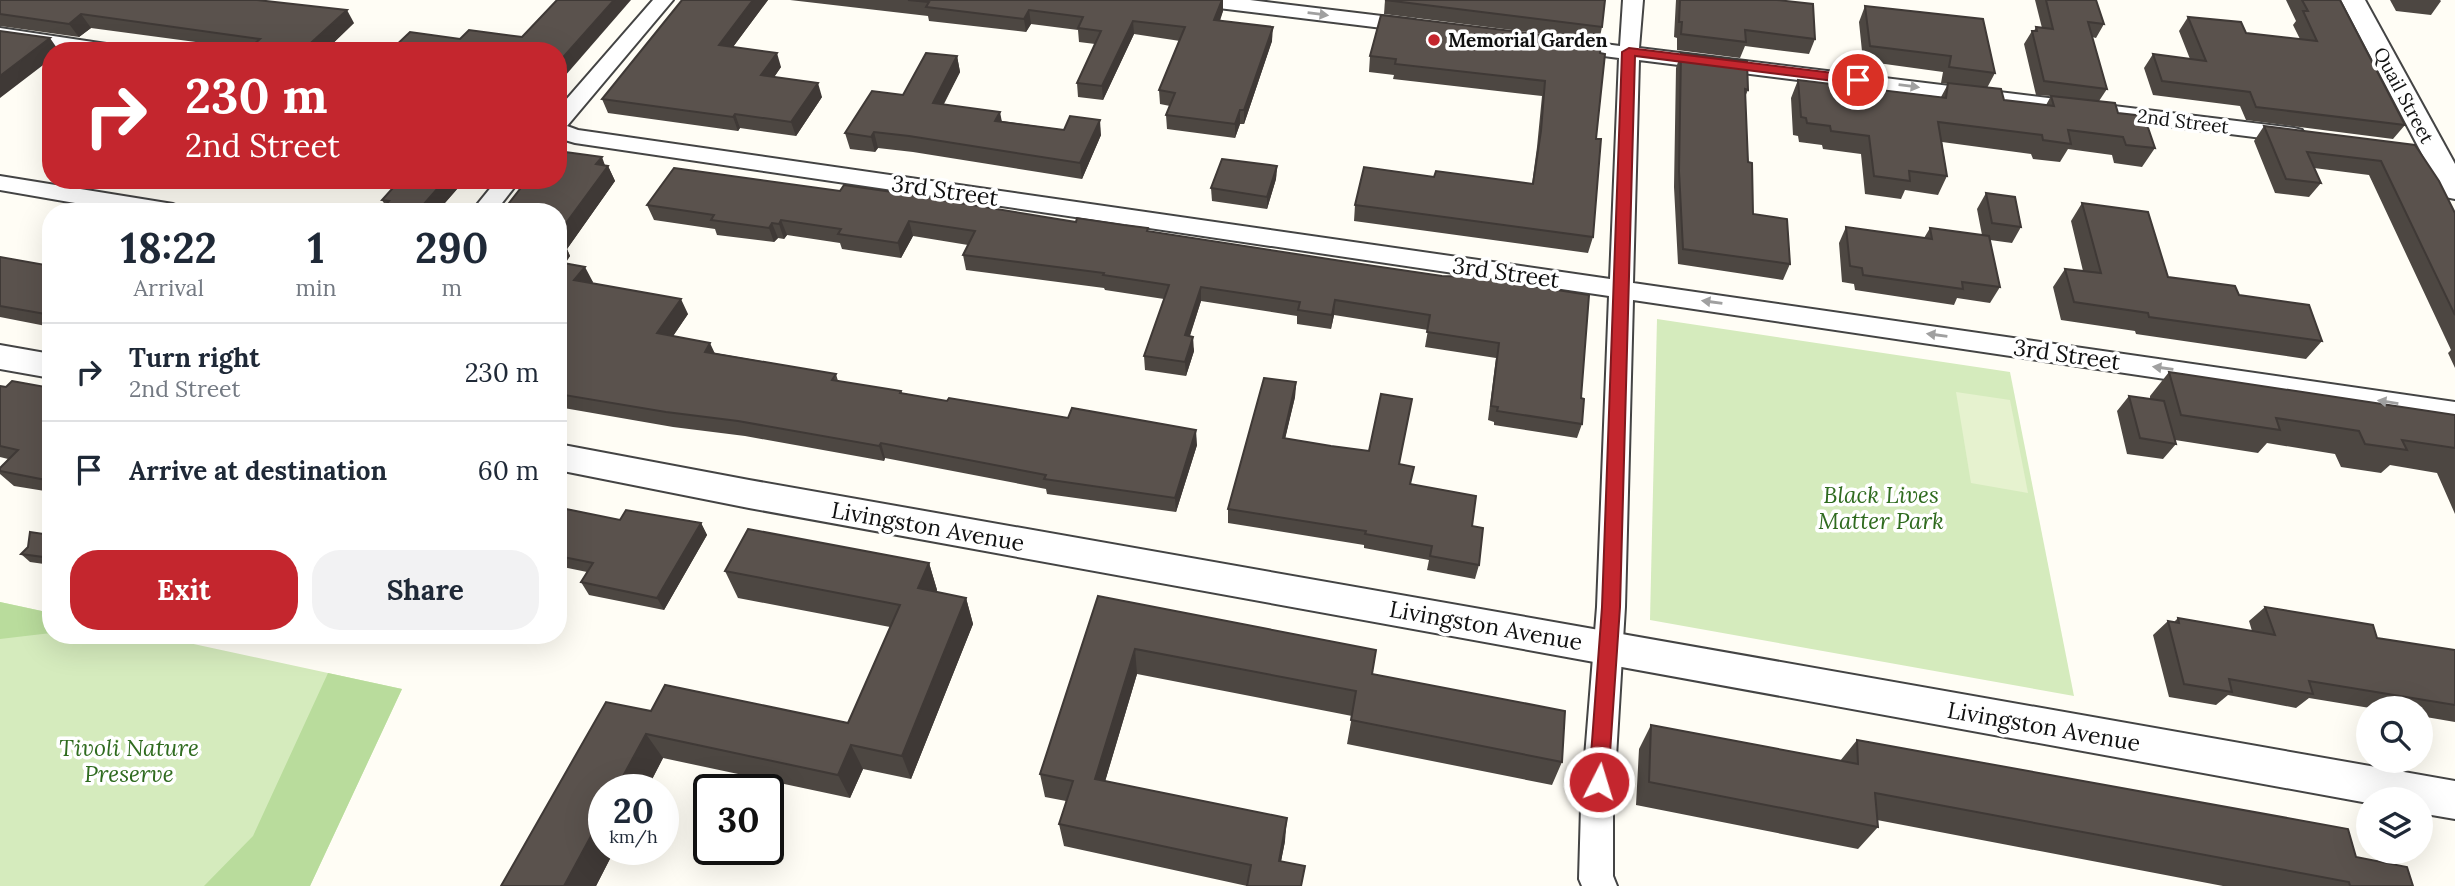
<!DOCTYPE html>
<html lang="en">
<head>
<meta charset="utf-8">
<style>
  :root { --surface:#fff; --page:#f2f2f3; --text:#1f2937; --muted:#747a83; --line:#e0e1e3; --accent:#c4262e }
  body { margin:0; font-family:Lora,serif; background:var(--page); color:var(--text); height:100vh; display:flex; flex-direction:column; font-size:26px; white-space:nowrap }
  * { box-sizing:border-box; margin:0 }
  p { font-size:23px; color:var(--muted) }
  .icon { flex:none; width:38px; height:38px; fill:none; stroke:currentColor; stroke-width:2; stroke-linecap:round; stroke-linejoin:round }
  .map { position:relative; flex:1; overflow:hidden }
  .panel { position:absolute; left:42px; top:203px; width:525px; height:441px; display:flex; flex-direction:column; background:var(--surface); border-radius:28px; box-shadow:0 7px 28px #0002 }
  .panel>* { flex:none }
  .top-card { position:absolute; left:42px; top:42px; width:525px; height:147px; border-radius:28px; box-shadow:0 7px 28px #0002; background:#c4262e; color:#fff; overflow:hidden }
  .buttons { position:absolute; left:2356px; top:696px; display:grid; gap:14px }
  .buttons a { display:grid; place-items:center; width:77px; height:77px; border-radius:50%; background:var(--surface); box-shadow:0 7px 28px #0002; font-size:35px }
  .speed { position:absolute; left:588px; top:774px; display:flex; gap:14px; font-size:35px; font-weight:700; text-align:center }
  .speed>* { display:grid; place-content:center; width:91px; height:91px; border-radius:50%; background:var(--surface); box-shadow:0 7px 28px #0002; line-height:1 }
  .speed small { font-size:18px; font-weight:400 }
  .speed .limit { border:4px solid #111; border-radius:10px; background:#fff; color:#111 }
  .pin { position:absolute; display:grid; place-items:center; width:60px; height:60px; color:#fff; margin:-30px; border:4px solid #fff; border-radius:50%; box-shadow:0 2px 7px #0007 }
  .me { position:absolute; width:77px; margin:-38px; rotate:5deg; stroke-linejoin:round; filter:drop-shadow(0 0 5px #0008) }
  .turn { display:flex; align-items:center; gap:24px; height:147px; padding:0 28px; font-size:32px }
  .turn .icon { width:91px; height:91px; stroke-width:2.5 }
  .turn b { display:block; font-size:49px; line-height:60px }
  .eta { display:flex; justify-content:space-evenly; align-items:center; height:119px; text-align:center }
  .eta b { font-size:42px; font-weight:700; line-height:49px }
  .action { display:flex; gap:14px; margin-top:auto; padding:14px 28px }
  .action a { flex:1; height:80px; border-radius:28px; background:var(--accent); color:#fff; font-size:28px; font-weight:700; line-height:80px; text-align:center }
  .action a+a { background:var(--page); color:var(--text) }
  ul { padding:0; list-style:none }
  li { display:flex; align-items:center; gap:21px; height:98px; padding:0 28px; border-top:2px solid var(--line) }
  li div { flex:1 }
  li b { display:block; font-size:26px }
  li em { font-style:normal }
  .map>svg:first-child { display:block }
</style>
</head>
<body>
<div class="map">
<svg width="2455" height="886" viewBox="0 0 2455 886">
  <rect width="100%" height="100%" fill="#fffdf5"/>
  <g fill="#d5ebbd">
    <path d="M1657 319 2010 372 2074 696 1650 620Z"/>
    <path d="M0 602 51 613V635H152L402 689 310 886H0Z"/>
  </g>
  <g fill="#b9dc9c">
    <path d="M0 602 51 613V633L0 639Z"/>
    <path d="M328 673 402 689 310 886H204L253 836Z"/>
  </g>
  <path fill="#e6f2cf" d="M1956 392 2010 400 2028 493 1971 483Z"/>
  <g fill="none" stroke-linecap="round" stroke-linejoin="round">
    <defs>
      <g id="minor">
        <path d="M653 0H673L567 126 578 130 1610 279 1619 58 1565 51 1558 49 1555 45 1558 41 1565 39 1620 46 1623 0H1643L1639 48 2294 128 2302 130 2305 135 2302 140 2294 142 1639 60 1633 283 2455 402V422L1633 300 1625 607 1613 807V876L1617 886H1582L1579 879 1581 807 1597 607 1609 296 575 143 558 138V109Z"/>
        <path d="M1192 0H1250L1415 20 1425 26 1415 32 1202 6Z"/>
        <path d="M0 28 113 45 123 51H72L0 40Z"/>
        <path d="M0 176 173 204 181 207 184 212H127L0 190Z"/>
        <path d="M497 180H520L495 212H471Z"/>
      </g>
      <g id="tertiary">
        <path d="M2341 0H2365L2455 164V199L2445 197 2441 190Z"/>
        <path d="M0 345 51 354V378L0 369Z"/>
        <path d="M558 444 749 480 2455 781V819L2420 813V800H2368V803L749 508 558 470Z"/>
      </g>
    </defs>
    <use href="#minor" stroke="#444" stroke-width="4"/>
    <use href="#tertiary" stroke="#444" stroke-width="4"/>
    <use href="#minor" fill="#fff" fill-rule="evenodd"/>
    <use href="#tertiary" fill="#fff" fill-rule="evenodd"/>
  </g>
  <g fill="#4d4742">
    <path d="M0 0 354 23 325 51H246L248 49 91 28 79 37 0 26Z"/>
    <path d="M682 0H768L733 47 781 67 774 77 822 97 796 136 740 128 738 131 608 113 602 99Z"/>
    <path d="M790 0H1223V11L1220 21 1272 41 1244 124H1240L1235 138 1167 129 1166 115 1170 106 1160 104 1159 90 1180 41 1134 34 1103 100 1078 97 1077 83 1095 44 1079 42 1078 30 1031 24 1026 32 929 21 928 16Z"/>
    <path d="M1385 0 1602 27 1599 41 1384 14Z"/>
    <path d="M1676 0H1777L1815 39 1809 54 1745 46 1740 58 1677 50V38L1674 37Z"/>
    <path d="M2035 0H2096L2104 24 2096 38 2092 37 2107 89 2099 101 2118 113 2155 148 2142 167 2114 163 2112 155 2068 149 2060 162 2033 159 2031 154 1942 142 1947 176 1938 195 1905 190 1901 199 1865 194 1861 154 1823 149 1822 145 1799 142 1798 136 1793 135 1791 98 1798 80 1941 97 1948 84 1941 83 1943 72 1863 61 1859 22 1865 6 1995 73 1987 88 2004 100 2046 105 2051 96 2036 95 2024 44 2032 31H2034L2036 27 2042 28Z"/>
    <path d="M2286 0H2340L2405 125 2393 139 2246 120 2240 106 2153 95 2144 68 2153 54 2190 59 2179 31 2188 17 2246 33 2300 39 2293 25 2296 21Z"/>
    <path d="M2390 0H2440L2441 1 2431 15 2396 11Z"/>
    <path d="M1601 42 1596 139 1593 237 1588 253 1354 221 1355 205 1434 177 1532 184 1537 147 1542 96 1393 79 1394 75 1369 72 1370 56Z"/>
    <path d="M1681 53 1748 90 1745 97 1748 162 1753 214 1790 264 1783 280 1678 264 1674 187 1676 68Z"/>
    <path d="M957 56 960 72 944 104 1002 121 1101 135 1082 179 913 152 878 148 875 152 850 149 845 133 903 95Z"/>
    <path d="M2264 126 2415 145 2455 213V368L2448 353 2451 350 2369 175 2314 168 2321 183 2309 197 2275 193 2254 141Z"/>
    <path d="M605 166H608L615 181 567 249 570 256 565 264 593 282 592 283 688 314 673 336 715 353 836 374 838 381 901 391 902 393 1197 445 1176 512 1047 494 1046 489 885 458 884 461 745 436 673 427 558 407V212Z"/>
    <path d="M1277 166 1276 179 1267 209 1212 201 1211 188Z"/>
    <path d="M400 180H465L437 212H386L383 208 385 205 382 200Z"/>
    <path d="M1986 193 2021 227 2012 243 1990 240 2000 287 1990 303 1957 298 1954 305 1855 290 1854 284 1842 282 1839 243 1846 227 1924 238 1930 228 1982 235 1977 209Z"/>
    <path d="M2082 203 2168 277 2239 295 2322 341 2306 359 2136 334 2135 331 2061 320 2053 287 2065 269 2083 271 2071 221Z"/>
    <path d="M647 205 1076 222 1148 232 1442 276 1581 398 1582 424 1577 438 1494 425V422L1488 420 1496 358 1425 347 1428 330 1334 315 1331 329 1297 324V316L1201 301 1190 336 1194 351 1186 376 1145 370 1144 356 1164 299 1105 290 1104 288 966 270 963 255 968 245 913 236 901 258 842 249 840 243 787 235 784 239 778 238 774 242 717 235 715 229 654 220Z"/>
    <path d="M0 257 51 266V327L0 317Z"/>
    <path d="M2169 372 2455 415V514L2437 473 2390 465 2381 473 2341 467 2335 454 2267 443 2258 453 2175 440 2176 444 2163 459 2127 454 2117 411 2129 396 2150 399V396Z"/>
    <path d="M1296 382 1295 397 1285 438 1399 465 1410 484 1472 526 1479 565 1475 579 1427 570 1429 560 1364 548V545L1228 523V509Z"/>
    <path d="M0 386 51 388V492L14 486 0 474V468L8 459 0 457Z"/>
    <path d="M620 520 701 523 707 535 664 610 589 595 581 582 587 572 558 566V521Z"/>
    <path d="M748 529 929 563 937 590 936 592 966 598 973 624 911 779 863 769 850 798 663 758 647 789H604V849H615L596 886H501L606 702 651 711 665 685 848 723 890 627 738 598 725 571Z"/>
    <path d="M51 535V565L30 562 21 554 28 547Z"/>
    <path d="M1098 596 1372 674 1562 762 1552 785 1347 744 1352 716 1137 674 1105 781 1285 841 1281 861 1247 886 1064 846 1059 824 1066 801 1045 797 1040 774Z"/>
    <path d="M2265 607 2377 638 2455 650V722L2420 716V709H2376L2309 698 2296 708 2228 695 2216 705 2169 697 2153 635 2168 621 2174 622 2178 618 2252 631 2249 621Z"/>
    <path d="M1651 725 1840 761 1857 740 2356 857 2413 886H2223L1877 820 1878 827 1858 849 1636 805 1639 749Z"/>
  </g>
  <g fill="#3f3936">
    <path d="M614 0H631L558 84V63Z"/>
    <path d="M753 0H768L724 59 719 45Z"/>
    <path d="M1222 0H1223V11L1214 34V20Z"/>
    <path d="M347 10 354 23 325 51H302Z"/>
    <path d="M1029 10 1031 24 1026 32 1024 19Z"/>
    <path d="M81 14 91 28 79 37 69 24Z"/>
    <path d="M1133 21 1134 34 1103 100 1102 86Z"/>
    <path d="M1273 27 1272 41 1244 124V110Z"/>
    <path d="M50 38 59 51H51V59L0 98V76Z"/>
    <path d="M777 53 781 67 766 89 761 75Z"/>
    <path d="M957 56 960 72 936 118 933 103Z"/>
    <path d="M818 83 822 97 796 136 791 122Z"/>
    <path d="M1240 110V124L1235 138V124Z"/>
    <path d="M1000 112 1003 127 995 121Z"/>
    <path d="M735 114 740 128 738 131 733 117Z"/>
    <path d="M1100 120 1101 135 1082 179 1080 163Z"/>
    <path d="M874 132 878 148 875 152 871 137Z"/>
    <path d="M602 157 606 168 608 166 615 181 567 249 570 256 558 272V234L596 164Z"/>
    <path d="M1277 166 1276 179 1267 209V197Z"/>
    <path d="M445 180H465L437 212H417Z"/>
    <path d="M781 220 787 235 784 239 779 224Z"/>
    <path d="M909 221 913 236 901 258 898 243Z"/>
    <path d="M772 223 778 238 774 242 769 228Z"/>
    <path d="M585 267 593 282 582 296 574 280Z"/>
    <path d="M1201 287V301L1185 350V335Z"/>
    <path d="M681 299 688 314 665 348 657 333Z"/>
    <path d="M1335 300 1334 315 1331 329 1332 315Z"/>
    <path d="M1193 337 1194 351 1186 376 1185 362Z"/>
    <path d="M710 343 717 358 705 352Z"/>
    <path d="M1296 382 1295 397 1282 452 1283 438Z"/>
    <path d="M1196 430 1197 445 1176 512 1175 498Z"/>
    <path d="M881 443 885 458 884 461 879 446Z"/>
    <path d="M701 523 707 535 664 610 657 598Z"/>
    <path d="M929 563 937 590 927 615 918 588Z"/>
    <path d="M966 598 973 624 911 779 902 756Z"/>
    <path d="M1135 649 1137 674 1099 802 1095 779Z"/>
    <path d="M646 734 663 758 647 789H616Z"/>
    <path d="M851 745 863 769 850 798 838 775Z"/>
    <path d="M604 812V849H615L596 886H564Z"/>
    <path d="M1287 818 1285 841 1277 882 1279 861Z"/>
  </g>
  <g fill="#5a524d" stroke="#3f3936" stroke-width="2">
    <path d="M0 0H257L347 10 302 51H246L260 39 81 14 69 24 0 14Z"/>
    <path d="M557 0H614L558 63V51H390L410 32 460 39 469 30 522 37Z"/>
    <path d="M682 0H753L719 45 777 53 761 75 818 83 791 122 735 114 733 117 602 99Z"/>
    <path d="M908 0H1222L1214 20 1273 27 1244 110H1240L1235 124 1166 115 1175 93 1159 90 1185 27 1133 21 1102 86 1077 83 1101 31 1078 28 1083 17 1029 10 1024 19 926 7 929 2Z"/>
    <path d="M1385 0H1605L1602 27Z"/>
    <path d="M1680 0H1777L1813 4 1815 39 1745 30 1746 42 1681 34 1682 22H1679Z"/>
    <path d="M2046 0H2096L2104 24 2088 22 2107 89 2044 81 2032 31H2037L2036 27 2053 29Z"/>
    <path d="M2302 0H2340L2405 125 2256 107 2250 92 2162 81 2153 54 2206 61 2188 17 2241 22 2246 33 2317 41 2303 11H2308Z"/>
    <path d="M1865 6 1983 19 1995 73 1949 67 1951 56 1870 46Z"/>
    <path d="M1381 15 1601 42 1600 53 1605 54 1596 139H1601L1593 237 1355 205 1364 167 1434 177 1436 171 1533 184 1541 131 1545 81 1395 64 1396 59 1370 56Z"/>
    <path d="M0 31 50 38 0 76Z"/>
    <path d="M926 53 957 56 933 103 1000 112 995 121 1064 130 1070 116 1100 120 1080 163 909 136 874 132 871 137 845 133 872 91 903 95Z"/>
    <path d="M1681 53 1747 61 1748 90 1745 89 1748 162 1752 163 1753 214 1787 219 1790 264 1683 249 1679 171Z"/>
    <path d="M1798 80 1946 98 1948 83 2001 89 2004 100 2054 106 2051 96 2115 103 2118 113 2144 116 2155 148 2126 145 2123 137 2068 130 2071 144 2043 140 2042 135 1938 122 1947 176 1909 171 1910 181 1874 176 1869 136 1831 131 1830 126 1807 123 1806 118 1801 117Z"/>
    <path d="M2264 126 2415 145 2439 181 2455 213V315L2381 161 2307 152 2321 183 2286 179Z"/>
    <path d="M558 151 602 157 596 164 608 166 558 234V212H502L527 180H558Z"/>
    <path d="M1222 159 1277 166 1267 197 1211 188Z"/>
    <path d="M674 168 840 191 844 185 899 193 1076 222 1077 218 1124 225 1148 228 1147 231 1374 266 1442 276 1476 277 1589 295 1581 398 1584 399 1582 424 1497 411 1498 407 1491 406 1499 343 1427 332 1430 315 1335 300 1332 315 1298 310 1300 302 1201 287 1185 335 1193 337 1185 362 1144 356 1169 285 1103 275 1104 273 963 255 975 231 909 221 898 243 838 234 841 229 781 220 779 224 772 223 769 228 711 220 714 215 647 205Z"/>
    <path d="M400 180H445L417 212 383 208 389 201 382 200Z"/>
    <path d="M1986 193 2015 197 2021 227 1992 223Z"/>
    <path d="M2082 203 2148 212 2168 277 2235 286 2239 295 2309 305 2322 341 2149 317 2148 313 2074 302 2065 269 2101 273Z"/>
    <path d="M1846 227 1932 239 1930 228 1989 236 2000 287 1962 282 1963 289 1863 275 1862 268 1850 266Z"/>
    <path d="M0 257 51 266V315L0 306Z"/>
    <path d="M558 262 585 267 574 280 681 299 657 333 710 343 705 352 836 374 832 380 901 391 900 393 947 401 949 398 1068 418 1072 408 1196 430 1175 498 1044 479 1046 475 881 443 879 446 738 421 666 412 558 394Z"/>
    <path d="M2169 372 2455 415V448L2402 440 2407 450 2365 444 2359 431 2276 418 2280 430 2181 415Z"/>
    <path d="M1264 378 1296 382 1283 438 1331 446 1369 451 1381 394 1412 399 1399 464 1414 467 1410 484 1476 496 1472 526 1483 528 1479 565 1430 556 1432 546 1365 534 1366 531 1228 509Z"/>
    <path d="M12 381 51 388V481L0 471V468L18 450 0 446V386L6 387Z"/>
    <path d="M2129 396 2164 401 2176 444 2140 438Z"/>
    <path d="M566 509 620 520 626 510 701 523 657 598 581 582 593 563 558 556V521Z"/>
    <path d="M748 529 929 563 918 588 966 598 902 756 851 745 838 775 646 734 616 789H604V812L564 886H501L606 702 651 711 665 685 848 723 900 605 725 571Z"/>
    <path d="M30 532 51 535V558L21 554 28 547Z"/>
    <path d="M1098 596 1376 650 1372 674 1565 711 1562 762 1351 720 1356 691 1135 649 1095 779 1287 818 1279 861 1305 866 1301 886H1247L1251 865 1059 824 1073 781 1040 774Z"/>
    <path d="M2265 607 2373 625 2377 638 2455 650V705L2309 681 2313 694 2229 679 2232 692 2184 684 2168 621 2179 623 2178 618 2275 635Z"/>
    <path d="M1651 725 1858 764 1857 740 2348 829 2356 857 2407 867 2413 886H2350L2349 882 1875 793 1878 827 1649 782Z"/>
  </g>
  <defs><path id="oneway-solid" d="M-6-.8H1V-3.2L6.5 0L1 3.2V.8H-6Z" transform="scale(1.75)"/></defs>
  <g fill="#a0a0a0">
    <use href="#oneway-solid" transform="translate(1318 14) rotate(7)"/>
    <use href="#oneway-solid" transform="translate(1909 86) rotate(7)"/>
    <use href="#oneway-solid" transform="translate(1712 302) rotate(-172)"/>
    <use href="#oneway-solid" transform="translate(1937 335) rotate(-172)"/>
    <use href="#oneway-solid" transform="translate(2163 368) rotate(-172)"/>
    <use href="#oneway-solid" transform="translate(2388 402) rotate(-171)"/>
  </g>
  <path fill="#c4262e" stroke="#7f191e" stroke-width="2" d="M1629 48 1858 76 1865 80 1858 84 1635 56 1620 607 1608 782 1605 789 1599 791 1592 789 1589 782 1602 607 1622 52Z"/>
  <circle fill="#c4262e" stroke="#fff" stroke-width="2.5" cx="1434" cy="40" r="7"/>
  <g text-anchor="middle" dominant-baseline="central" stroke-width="7" stroke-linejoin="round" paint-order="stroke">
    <g font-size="19" font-weight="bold" fill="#111" stroke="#fff" text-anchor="start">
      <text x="1448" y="40">Memorial Garden</text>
    </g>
    <g font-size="19" fill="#111" stroke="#fff">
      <text transform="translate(2404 95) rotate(62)">Quail Street</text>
      <text transform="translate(2183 121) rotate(7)">2nd Street</text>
    </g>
    <g font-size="23" fill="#111" stroke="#fff">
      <text transform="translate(945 190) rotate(8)">3rd Street</text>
      <text transform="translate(1506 272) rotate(8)">3rd Street</text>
      <text transform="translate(2067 354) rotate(8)">3rd Street</text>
      <text transform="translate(928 526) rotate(10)">Livingston Avenue</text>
      <text transform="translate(1486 625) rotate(10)">Livingston Avenue</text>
      <text transform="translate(2044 726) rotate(10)">Livingston Avenue</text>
    </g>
    <g font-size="23" font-style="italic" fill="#2f6b1f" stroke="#fff">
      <text x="1881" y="494">Black Lives<tspan x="1881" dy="26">Matter Park</tspan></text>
      <text x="129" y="747">Tivoli Nature<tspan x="129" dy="26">Preserve</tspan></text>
    </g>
  </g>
</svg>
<div class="buttons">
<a><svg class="icon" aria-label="search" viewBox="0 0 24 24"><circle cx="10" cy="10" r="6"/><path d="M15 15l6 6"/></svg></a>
<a><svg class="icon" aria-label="layers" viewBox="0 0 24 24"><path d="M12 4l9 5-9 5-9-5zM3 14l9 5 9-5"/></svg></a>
</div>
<div class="speed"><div>20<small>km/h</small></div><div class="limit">30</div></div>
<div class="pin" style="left:1858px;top:80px;background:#d93025"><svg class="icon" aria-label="arrive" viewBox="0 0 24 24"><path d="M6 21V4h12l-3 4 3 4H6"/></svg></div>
<svg class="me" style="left:1599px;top:782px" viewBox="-20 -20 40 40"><circle r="17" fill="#c4262e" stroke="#fff" stroke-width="3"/><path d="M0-11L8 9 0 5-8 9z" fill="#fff"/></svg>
<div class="top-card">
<div class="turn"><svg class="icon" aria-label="right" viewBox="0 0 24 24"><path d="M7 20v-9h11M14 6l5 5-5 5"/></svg><div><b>230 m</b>2nd Street</div></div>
</div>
<section class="panel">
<div class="eta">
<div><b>18:22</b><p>Arrival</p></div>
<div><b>1</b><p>min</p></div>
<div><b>290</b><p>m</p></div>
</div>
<ul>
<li><svg class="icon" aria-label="right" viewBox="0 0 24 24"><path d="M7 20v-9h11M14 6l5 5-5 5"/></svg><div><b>Turn right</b><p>2nd Street</p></div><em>230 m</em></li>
<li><svg class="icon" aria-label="arrive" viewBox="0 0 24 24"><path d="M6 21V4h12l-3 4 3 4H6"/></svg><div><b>Arrive at destination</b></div><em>60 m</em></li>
</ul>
<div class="action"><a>Exit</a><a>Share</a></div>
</section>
</div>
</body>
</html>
